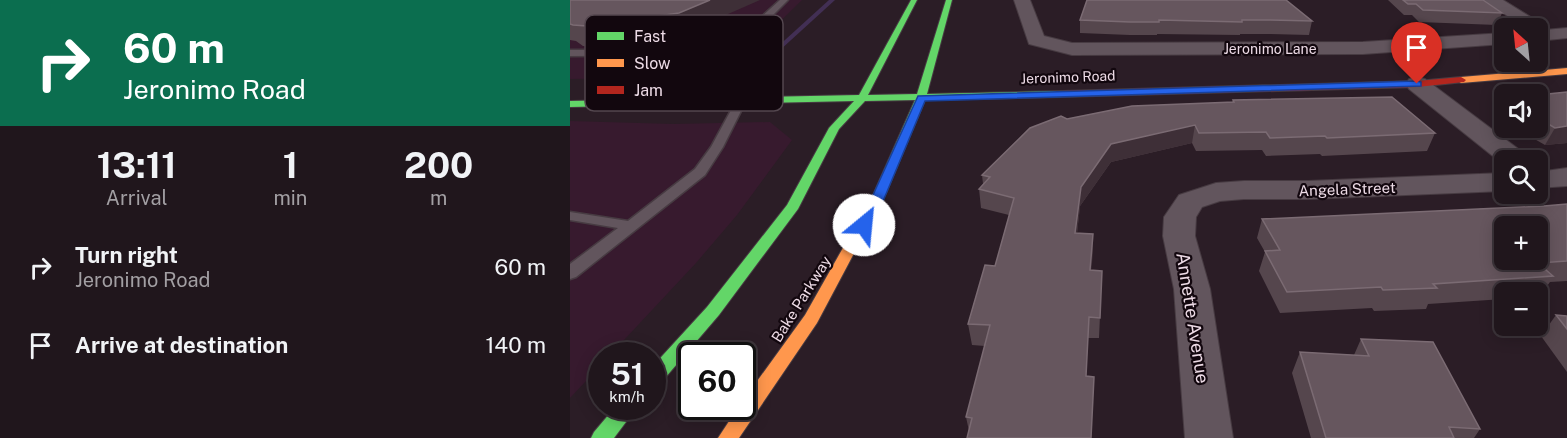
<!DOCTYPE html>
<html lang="en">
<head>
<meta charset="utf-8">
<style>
  :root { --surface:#20161c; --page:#281f25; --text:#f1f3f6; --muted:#a29fa3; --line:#3d353b }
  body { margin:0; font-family:"Public Sans",sans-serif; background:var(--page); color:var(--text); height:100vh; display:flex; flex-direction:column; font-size:22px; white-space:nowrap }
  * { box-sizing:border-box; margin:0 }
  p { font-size:20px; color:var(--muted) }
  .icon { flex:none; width:33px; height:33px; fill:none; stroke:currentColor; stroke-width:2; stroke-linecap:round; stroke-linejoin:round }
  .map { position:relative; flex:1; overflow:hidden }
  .sheet { display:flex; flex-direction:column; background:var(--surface); width:570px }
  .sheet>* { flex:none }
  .guide { background:#0b6e4f; color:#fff; overflow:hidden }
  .needle { width:39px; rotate:333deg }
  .fabs { position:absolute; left:924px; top:18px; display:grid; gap:12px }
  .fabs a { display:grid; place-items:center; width:54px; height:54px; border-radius:9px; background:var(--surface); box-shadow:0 3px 15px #0003,0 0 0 2px var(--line); font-size:30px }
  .speed { position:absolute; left:18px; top:342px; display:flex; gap:12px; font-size:30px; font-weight:700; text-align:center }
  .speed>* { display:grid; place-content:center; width:78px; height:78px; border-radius:50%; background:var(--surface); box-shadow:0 3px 15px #0003,0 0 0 2px var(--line); line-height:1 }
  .speed small { font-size:15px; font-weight:400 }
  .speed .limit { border:3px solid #111; border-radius:9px; background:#fff; color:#111 }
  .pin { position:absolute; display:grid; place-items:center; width:51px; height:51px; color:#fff; margin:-62px -26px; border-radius:50% 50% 50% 0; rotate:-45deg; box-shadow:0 0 6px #0007 }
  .pin .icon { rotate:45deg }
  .me { position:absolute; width:66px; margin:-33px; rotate:28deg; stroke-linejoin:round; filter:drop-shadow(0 0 4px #0008) }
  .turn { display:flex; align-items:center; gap:21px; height:126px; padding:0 24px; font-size:27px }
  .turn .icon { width:78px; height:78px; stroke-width:2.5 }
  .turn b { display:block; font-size:42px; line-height:51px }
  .eta { display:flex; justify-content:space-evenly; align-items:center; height:102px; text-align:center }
  .eta b { font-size:36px; font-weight:700; line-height:42px }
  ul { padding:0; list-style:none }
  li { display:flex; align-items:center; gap:18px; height:78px; padding:0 24px }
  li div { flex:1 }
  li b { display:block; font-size:22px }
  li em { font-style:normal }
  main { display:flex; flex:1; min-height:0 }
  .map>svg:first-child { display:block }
</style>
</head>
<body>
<main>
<section class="sheet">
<div class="guide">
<div class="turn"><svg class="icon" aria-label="right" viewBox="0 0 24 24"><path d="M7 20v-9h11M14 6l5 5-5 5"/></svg><div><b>60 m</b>Jeronimo Road</div></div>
</div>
<div class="eta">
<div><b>13:11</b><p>Arrival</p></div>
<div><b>1</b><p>min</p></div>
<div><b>200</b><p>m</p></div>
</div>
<ul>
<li><svg class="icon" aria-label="right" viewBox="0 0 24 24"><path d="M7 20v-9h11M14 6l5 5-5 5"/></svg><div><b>Turn right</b><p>Jeronimo Road</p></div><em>60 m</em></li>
<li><svg class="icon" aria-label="arrive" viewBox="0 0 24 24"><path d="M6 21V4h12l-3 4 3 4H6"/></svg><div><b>Arrive at destination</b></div><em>140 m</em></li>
</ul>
</section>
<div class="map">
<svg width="997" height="438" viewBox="0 0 997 438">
  <rect width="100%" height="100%" fill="#2b1d26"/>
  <g fill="#371a2e">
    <path d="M0 0H232L172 59 136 77 0 79Z"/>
    <path d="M0 121 103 124 200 122 222 140 167 215 126 263 40 355 32 356 31 365 0 398Z"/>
  </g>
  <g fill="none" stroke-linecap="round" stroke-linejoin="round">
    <path fill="#422f54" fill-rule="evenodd" d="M259 0H265L198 61H194V59Z"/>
    <defs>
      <g id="lane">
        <path d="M210 0H218L194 24 136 55 0 56V50H131L188 20Z"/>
        <path d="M171 98 176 101 153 147 135 175 6 277 0 279V264L48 228 0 220V212L58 221 125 169 141 147 166 101Z"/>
      </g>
      <g id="street">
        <path d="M444 0H460L474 36 502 43 793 42 934 33V44L793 54 502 55 459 44Z"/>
        <path d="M914 0H933L972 24 974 30 997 28V38L968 41V28H955Z"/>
        <path d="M847 77 855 79 955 154 958 160H934V165L839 89 836 84 839 79Z"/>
        <path d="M997 168V186L968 188V172Z"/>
        <path d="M934 173V191L738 199H674L650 201 632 207 626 217 625 236 640 289 663 438H615L604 289 593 236 594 217 609 195 646 183 674 181H738Z"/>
      </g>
      <g id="fast">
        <path d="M341 0H347L298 95 347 94 376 0H382L357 94 492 91 497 94 492 97 355 100 316 193 310 197 304 193 345 100 295 101 269 129 228 209 149 315 89 385 82 387V367L137 307 217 205 259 128 284 101 0 107V101L289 95Z"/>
        <path d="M46 406H68L44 438H21L24 432Z"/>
      </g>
      <g id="slow">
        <path d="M997 68V74L891 83 886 80 891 77Z"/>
        <path d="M310 189 316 193 247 323 169 438H148L169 406H172V402L235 315 304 193Z"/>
      </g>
      <path id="jam" d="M891 77 896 80 894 82 847 87 492 97 487 94 492 91 847 81Z"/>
    </defs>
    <use href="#lane" stroke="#473b42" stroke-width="3"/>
    <use href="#street" stroke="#473b42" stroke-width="2"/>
    <use href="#fast" stroke="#473b42" stroke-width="2"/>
    <use href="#slow" stroke="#473b42" stroke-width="2"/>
    <use href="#jam" stroke="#473b42" stroke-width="2"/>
    <use href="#lane" fill="#62555d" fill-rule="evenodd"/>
    <use href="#street" fill="#62555d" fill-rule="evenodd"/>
    <use href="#fast" fill="#63d668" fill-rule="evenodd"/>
    <use href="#slow" fill="#ff974d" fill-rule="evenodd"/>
    <use href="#jam" fill="#b3261e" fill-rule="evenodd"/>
  </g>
  <g fill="#55464d">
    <path d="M0 0 117 32 27 46H13L6 41 0 40Z"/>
    <path d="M517 0 742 21 739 35 697 34H670V35L587 34V35H560L510 33V20Z"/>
    <path d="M818 0H913L932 13 927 25 849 22 842 15H834Z"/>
    <path d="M968 95 997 143 975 145 945 128H968Z"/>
    <path d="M932 99H934V122L924 115Z"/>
    <path d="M663 100 865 133 857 151 752 156 750 154 696 156 692 150 626 151 622 143 541 162 510 206 507 233 523 234 521 270 532 271 529 338H518L399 431 396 417 415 346 402 345 398 324 425 266 439 215 411 208 409 189 413 184 412 175 497 119 662 102Z"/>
    <path d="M997 204V281L980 282 969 297H968V292H934V299L858 304 856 309 804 311 802 308 710 313 689 271 695 252 687 238 692 219 974 206Z"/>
    <path d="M986 315 997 316V372L971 336Z"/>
    <path d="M791 339 910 429 904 438H741L722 373 730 352 784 355Z"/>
  </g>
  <g fill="#3e2f37">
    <path d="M140 0H190L117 32 27 46 17 26Z"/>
    <path d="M625 125 622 143 541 162 510 206 505 253V233L511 187 541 144Z"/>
    <path d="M997 126V143L975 145 985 128Z"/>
    <path d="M523 234V254L519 290 520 270Z"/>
  </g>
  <g fill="#66565e" stroke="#7b6b73" stroke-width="1.5" fill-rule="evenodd">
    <path d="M0 0H140L109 13 17 26 3 25 0 24Z"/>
    <path d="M517 0H716L742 21 700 20H672V22L589 20V22H560L510 20Z"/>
    <path d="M833 0H913L932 13 853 10 846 4H838Z"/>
    <path d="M997 92V126L985 128 968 118V95Z"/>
    <path d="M822 97 865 133 757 138 755 136 700 138 696 132 629 133 625 125 541 144 511 187 505 233 523 234 520 270 532 271 530 318 519 317 516 376 524 377 521 438H397L402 418 396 417 420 325 398 324 415 265 425 266 444 198 409 189 420 177 412 175 460 128 491 116 497 119 562 106 664 102 663 100Z"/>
    <path d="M997 204V261L968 263 983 276 863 284 867 288 813 290 811 287 717 292 695 251 710 250 692 219 974 206ZM934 226H968V260H934Z"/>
    <path d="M986 315 997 316V329Z"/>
    <path d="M791 339 863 342 910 429 879 427 884 438H756L730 352 799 356Z"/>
  </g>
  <path fill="#2563eb" stroke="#184099" stroke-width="1.5" d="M847 81 851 82V86L355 101 311 206 299 228 294 229 287 225 298 206 348 96Z"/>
  <g text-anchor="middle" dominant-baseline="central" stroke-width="4.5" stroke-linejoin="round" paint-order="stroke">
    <g font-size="14" fill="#eddbe6" stroke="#12070e">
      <text x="700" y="49">Jeronimo Lane</text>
      <text transform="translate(498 77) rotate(-2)">Jeronimo Road</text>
    </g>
    <g font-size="15" fill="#eddbe6" stroke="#12070e">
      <text transform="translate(777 189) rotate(-2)">Angela Street</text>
      <text transform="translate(231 299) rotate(-58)">Bake Parkway</text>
    </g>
    <g font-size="18" fill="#eddbe6" stroke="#12070e">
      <text transform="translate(623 318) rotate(81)">Annette Avenue</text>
    </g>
  </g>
  <rect x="15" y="15" width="198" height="96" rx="9" fill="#12070e" stroke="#54474f" stroke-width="1.5"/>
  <rect x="27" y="32" width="27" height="8" fill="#63d668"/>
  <rect x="27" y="59" width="27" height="8" fill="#ff974d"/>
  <rect x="27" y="86" width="27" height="8" fill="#b3261e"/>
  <g font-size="16" fill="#eddbe6">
    <text x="64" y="42">Fast</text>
    <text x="64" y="69">Slow</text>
    <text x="64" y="96">Jam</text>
  </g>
</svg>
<div class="fabs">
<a><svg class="needle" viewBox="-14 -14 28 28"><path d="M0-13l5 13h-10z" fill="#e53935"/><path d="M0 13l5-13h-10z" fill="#a29fa3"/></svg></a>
<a><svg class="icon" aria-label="sound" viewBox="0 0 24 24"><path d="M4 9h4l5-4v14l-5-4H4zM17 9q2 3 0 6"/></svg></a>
<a><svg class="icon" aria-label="search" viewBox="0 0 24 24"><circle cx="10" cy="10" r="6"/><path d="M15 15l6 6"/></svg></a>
<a>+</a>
<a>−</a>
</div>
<div class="speed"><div>51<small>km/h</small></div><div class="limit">60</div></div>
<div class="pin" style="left:847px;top:84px;background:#d93025"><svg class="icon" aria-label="arrive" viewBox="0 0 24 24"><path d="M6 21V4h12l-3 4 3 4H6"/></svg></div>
<svg class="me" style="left:294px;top:225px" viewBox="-20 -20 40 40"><circle r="19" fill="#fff"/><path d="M0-13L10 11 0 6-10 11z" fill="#2563eb"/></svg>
</div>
</main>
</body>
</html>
